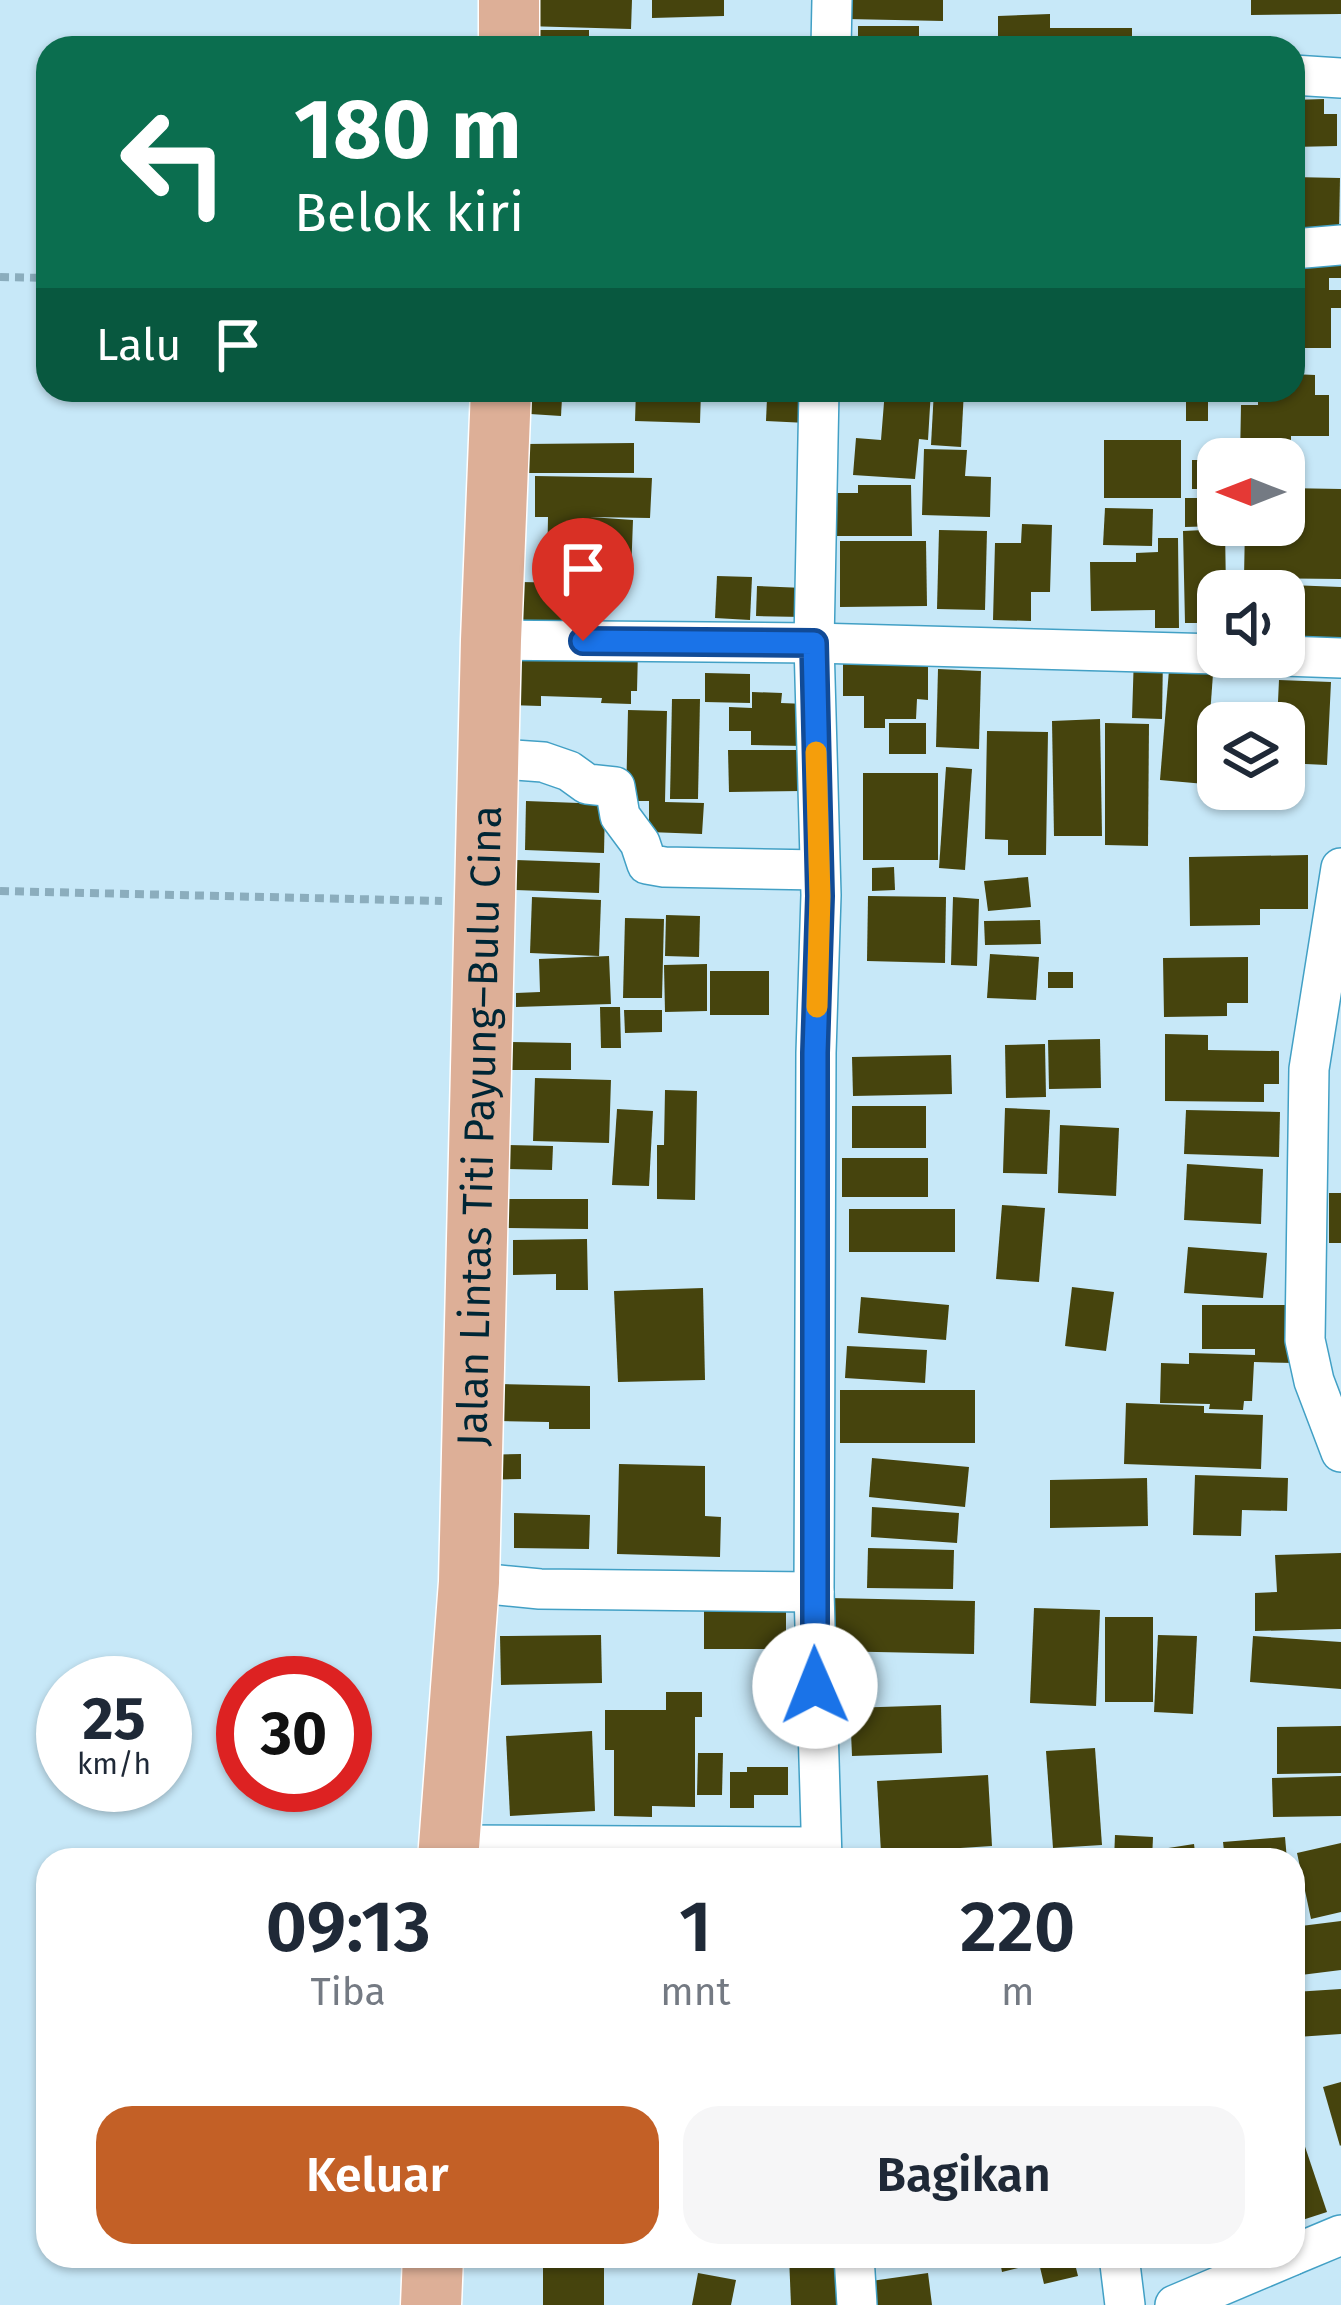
<!DOCTYPE html>
<html lang="id">
<head>
<meta charset="utf-8">
<style>
  :root { --surface:#fff; --page:#f6f6f7; --text:#1f2937; --muted:#747a83; --accent:#c36026 }
  body { margin:0; font-family:"Fira Sans",sans-serif; background:var(--page); color:var(--text); height:100vh; display:flex; flex-direction:column; font-size:45px; white-space:nowrap }
  * { box-sizing:border-box; margin:0 }
  p { font-size:39px; color:var(--muted) }
  .icon { flex:none; width:66px; height:66px; fill:none; stroke:currentColor; stroke-width:2; stroke-linecap:round; stroke-linejoin:round }
  .map { position:relative; flex:1; overflow:hidden }
  .details { position:absolute; left:36px; top:1848px; width:1269px; height:420px; display:flex; flex-direction:column; background:var(--surface); border-radius:36px; box-shadow:0 3px 9px #0004 }
  .details>* { flex:none }
  .hud { position:absolute; left:36px; top:36px; width:1269px; height:366px; border-radius:36px; box-shadow:0 3px 9px #0004; background:#0b6e4f; color:#fff; overflow:hidden }
  .needle { width:78px; rotate:270deg }
  .buttons { position:absolute; left:1197px; top:438px; display:grid; gap:24px }
  .buttons a { display:grid; place-items:center; width:108px; height:108px; border-radius:24px; background:var(--surface); box-shadow:0 3px 9px #0004; font-size:60px }
  .speed { position:absolute; left:36px; top:1656px; display:flex; gap:24px; font-size:60px; font-weight:700; text-align:center }
  .speed>* { display:grid; place-content:center; width:156px; height:156px; border-radius:50%; background:var(--surface); box-shadow:0 3px 9px #0004; line-height:1 }
  .speed small { font-size:30px; font-weight:400 }
  .speed .limit { border:18px solid #d22; background:#fff; color:#111 }
  .pin { position:absolute; display:grid; place-items:center; width:102px; height:102px; color:#fff; margin:-123px -51px; border-radius:50% 50% 50% 0; rotate:-45deg; box-shadow:0 0 12px #0007 }
  .pin .icon { rotate:45deg }
  .me { position:absolute; width:132px; margin:-66px; rotate:359deg; stroke-linejoin:round; filter:drop-shadow(0 0 9px #0008) }
  .turn { display:flex; align-items:center; gap:42px; height:252px; padding:0 60px; font-size:54px }
  .turn .icon { width:156px; height:156px; stroke-width:2.5 }
  .turn b { display:block; font-size:84px; line-height:102px }
  .then { display:flex; align-items:center; height:114px; padding:0 60px; background:#0003; gap:24px; font-size:45px }
  .eta { display:flex; justify-content:space-evenly; align-items:center; height:204px; text-align:center }
  .eta b { font-size:72px; font-weight:600; line-height:84px }
  .button { display:flex; gap:24px; margin-top:auto; padding:24px 60px }
  .button a { flex:1; height:138px; border-radius:36px; background:var(--accent); color:#fff; font-size:48px; font-weight:600; line-height:138px; text-align:center }
  .button a+a { background:var(--page); color:var(--text) }
  .map>svg:first-child { display:block }
</style>
</head>
<body>
<div class="map">
<svg width="1341" height="2305" viewBox="0 0 1341 2305">
  <rect width="100%" height="100%" fill="#c7e8f8"/>
  <g fill="#46440d">
    <path d="M526 0H632L631 29 525 26Z"/>
    <path d="M652 0H724V16L652 18Z"/>
    <path d="M847 0H943V21L847 19Z"/>
    <path d="M1251 0H1341V14L1251 15Z"/>
    <path d="M1050 14V28H1132V41H1153V48H1052V45H1038V48H998V16Z"/>
    <rect x="858" y="26" width="61" height="22"/>
    <rect x="540" y="30" width="49" height="18"/>
    <path d="M1324 99V114H1337V146L1293 147V100Z"/>
    <path d="M1293 177 1340 178 1339 231 1293 230Z"/>
    <path d="M1293 259H1341V278H1329V290H1341V308H1331V348H1293Z"/>
    <path d="M1293 374 1315 375V395H1329V436H1291V444H1264V459H1240L1241 405H1258V390H1293Z"/>
    <path d="M636 390H701L700 423 635 421Z"/>
    <path d="M885 390H931L928 440 919 439 915 479 853 475 856 438 881 440Z"/>
    <path d="M934 390H964L961 447 931 445Z"/>
    <rect x="1186" y="390" width="22" height="31"/>
    <path d="M531 397 562 398 561 416 530 414Z"/>
    <path d="M767 398 809 400 807 423 766 421Z"/>
    <rect x="1104" y="440" width="77" height="58"/>
    <path d="M634 443V473H525V444Z"/>
    <path d="M924 449 967 450 965 476 991 477 990 517 922 515Z"/>
    <rect x="1192" y="460" width="26" height="29"/>
    <path d="M535 476 652 478 650 518 590 517 633 520 631 574 547 572 548 517H535Z"/>
    <path d="M858 485H911L912 536H831V493H858Z"/>
    <path d="M1284 488 1341 489V579L1244 578 1245 525H1284Z"/>
    <path d="M1185 498H1218V526L1185 527Z"/>
    <path d="M1105 508 1153 509 1152 546 1103 545Z"/>
    <path d="M1022 524 1052 525 1050 592H1031V621L993 620 995 543H1021Z"/>
    <path d="M1225 529 1226 591H1218V623H1185L1183 531Z"/>
    <path d="M939 530 987 531 985 610 937 609Z"/>
    <path d="M1158 538H1178L1179 628H1155V610L1091 611 1090 562H1136V553L1158 552Z"/>
    <path d="M840 541H926L927 606 840 607Z"/>
    <path d="M717 576 752 577 750 620 715 618Z"/>
    <path d="M519 582 581 583 580 632 519 631Z"/>
    <path d="M1241 583 1341 587V643L1284 641V591H1240Z"/>
    <path d="M757 586 804 588 803 617 756 616Z"/>
    <path d="M843 648 928 649V700L917 699 916 719H885V728H864V696H843Z"/>
    <path d="M638 650 637 691H631V704L601 703 602 698 541 696V706L506 705 507 656Z"/>
    <path d="M1134 655 1163 656 1162 719 1132 718Z"/>
    <path d="M938 669 981 671 979 749 936 747Z"/>
    <path d="M1169 670 1213 674 1205 784 1160 780Z"/>
    <path d="M705 673 750 674V703L705 702Z"/>
    <path d="M1279 680 1331 682 1327 765 1284 763V723H1277Z"/>
    <path d="M752 692 782 693 781 703 806 704 805 746 751 745V731H729V707L752 708Z"/>
    <path d="M672 699H700L698 799H670Z"/>
    <path d="M628 710 667 711 665 802 704 803 702 834 649 832V801H626Z"/>
    <path d="M1100 719 1102 836H1054L1052 721Z"/>
    <rect x="889" y="723" width="37" height="31"/>
    <path d="M1105 723 1149 724 1148 846 1105 845Z"/>
    <path d="M987 731 1048 732 1046 855H1008V840L985 839Z"/>
    <path d="M728 750H801V791L729 792Z"/>
    <path d="M946 767 972 769 965 870 939 868Z"/>
    <rect x="863" y="773" width="75" height="87"/>
    <path d="M526 801 605 804 604 853 525 850Z"/>
    <path d="M1308 855V909H1260V925L1190 926 1189 857Z"/>
    <path d="M516 860 600 863 599 893 515 890Z"/>
    <path d="M894 867 895 890 872 891V868Z"/>
    <path d="M1028 877 1031 907 988 911 984 881Z"/>
    <path d="M868 896 946 897 945 963 867 961Z"/>
    <path d="M532 897 601 900 599 956 530 953Z"/>
    <path d="M953 897 979 899 977 966 951 965Z"/>
    <path d="M666 915 700 916 699 957 665 956Z"/>
    <path d="M625 918 664 919 662 998H623Z"/>
    <path d="M1040 920 1041 944 985 945 984 921Z"/>
    <path d="M990 954 1039 957 1036 1000 987 998Z"/>
    <path d="M609 956 611 1004 516 1007V993L540 992 539 959Z"/>
    <path d="M1248 957V1003H1227V1016L1164 1017 1163 958Z"/>
    <path d="M707 964V1011L665 1012 664 965Z"/>
    <rect x="710" y="971" width="59" height="44"/>
    <rect x="1048" y="972" width="25" height="16"/>
    <path d="M600 1007H620L621 1048H601Z"/>
    <path d="M624 1010H662V1032L625 1033Z"/>
    <path d="M1165 1034 1208 1035V1050L1279 1051V1084H1264V1102L1165 1101Z"/>
    <path d="M1100 1039 1101 1088 1049 1089 1048 1040Z"/>
    <path d="M511 1042 571 1043V1070H510Z"/>
    <path d="M1045 1044 1046 1097 1006 1098 1005 1045Z"/>
    <path d="M951 1055 952 1094 853 1096 852 1057Z"/>
    <path d="M535 1078 611 1080 609 1143 533 1141Z"/>
    <path d="M665 1090 697 1091 695 1200 657 1199V1145H664Z"/>
    <rect x="852" y="1106" width="74" height="42"/>
    <path d="M1005 1108 1050 1110 1047 1174 1003 1173Z"/>
    <path d="M617 1109 653 1111 649 1186 612 1185Z"/>
    <path d="M1186 1110 1280 1112 1279 1157 1184 1154Z"/>
    <path d="M1060 1125 1119 1128 1116 1196 1058 1193Z"/>
    <path d="M506 1145 553 1146 552 1170 505 1169Z"/>
    <rect x="842" y="1158" width="86" height="39"/>
    <path d="M1187 1164 1263 1169 1261 1224 1184 1220Z"/>
    <rect x="1329" y="1193" width="12" height="50"/>
    <path d="M507 1199H588V1229L507 1228Z"/>
    <path d="M1002 1205 1045 1208 1039 1282 996 1279Z"/>
    <rect x="849" y="1209" width="106" height="43"/>
    <path d="M587 1239 588 1290H556V1274L513 1275V1240Z"/>
    <path d="M1188 1247 1267 1253 1263 1298 1184 1293Z"/>
    <path d="M1072 1287 1114 1292 1106 1351 1065 1346Z"/>
    <path d="M703 1288 705 1380 618 1382 614 1291Z"/>
    <path d="M861 1297 949 1305 946 1340 858 1333Z"/>
    <path d="M1202 1305H1294V1363L1254 1362 1252 1401H1244L1243 1410 1209 1409 1210 1404 1160 1403 1161 1363 1189 1364V1353L1255 1355V1349H1202Z"/>
    <path d="M847 1346 927 1350 925 1383 845 1378Z"/>
    <path d="M499 1384 590 1386V1429H549V1422L499 1421Z"/>
    <rect x="840" y="1390" width="135" height="53"/>
    <path d="M1126 1403 1204 1406V1413L1263 1415 1261 1469 1124 1464Z"/>
    <path d="M521 1454V1479L478 1480 476 1455Z"/>
    <path d="M872 1458 969 1467 965 1507 869 1497Z"/>
    <path d="M619 1464 705 1466V1516L721 1517 720 1557 617 1554Z"/>
    <path d="M1195 1475 1288 1478 1287 1511 1242 1510 1241 1536 1193 1535Z"/>
    <path d="M1147 1478 1148 1526 1050 1528V1480Z"/>
    <path d="M872 1507 959 1513 957 1543 871 1537Z"/>
    <path d="M514 1513 590 1515 589 1549 514 1548Z"/>
    <path d="M868 1548 954 1550 953 1589 867 1588Z"/>
    <path d="M1341 1553V1629L1255 1631V1593L1277 1592 1275 1555Z"/>
    <path d="M829 1598 975 1601 974 1654 828 1651Z"/>
    <rect x="704" y="1601" width="82" height="48"/>
    <path d="M1034 1608 1100 1610 1096 1706 1030 1703Z"/>
    <rect x="1105" y="1617" width="48" height="85"/>
    <path d="M601 1635 602 1683 501 1685 500 1636Z"/>
    <path d="M1158 1635 1197 1636 1193 1714 1154 1712Z"/>
    <path d="M1253 1636 1341 1642V1689L1250 1682Z"/>
    <path d="M666 1692H702V1717H695V1807L652 1806V1817L614 1816V1750H605V1710H666Z"/>
    <path d="M941 1705 942 1753 852 1756 850 1708Z"/>
    <path d="M1341 1726V1773L1277 1774V1727Z"/>
    <path d="M592 1731 595 1811 510 1816 506 1736Z"/>
    <path d="M1095 1748 1102 1845 1053 1848 1046 1751Z"/>
    <path d="M698 1753H723L722 1795H697Z"/>
    <path d="M747 1767H788V1795H754V1808H730V1772H747Z"/>
    <path d="M988 1775 992 1846 881 1853 877 1781Z"/>
    <path d="M1341 1776V1816L1273 1817 1272 1778Z"/>
    <path d="M1115 1835 1153 1837 1152 1860H1114Z"/>
    <path d="M1285 1837 1287 1860H1225L1223 1842Z"/>
    <path d="M1341 1843V1912L1311 1919 1297 1853Z"/>
    <path d="M1194 1844 1196 1860H1164L1162 1849Z"/>
    <path d="M1341 1921V1970L1293 1976V1927Z"/>
    <path d="M1341 1989V2034L1297 2037 1294 1992Z"/>
    <path d="M1341 2082V2145L1340 2146 1323 2087Z"/>
    <path d="M1293 2111 1327 2212 1293 2223Z"/>
    <rect x="543" y="2256" width="61" height="49"/>
    <path d="M789 2256H843L845 2305H791Z"/>
    <path d="M999 2256H1073L1078 2276 1044 2284 1039 2263 1002 2272Z"/>
    <path d="M698 2273 736 2280 731 2305H692Z"/>
    <path d="M928 2273 932 2305H874L871 2281Z"/>
  </g>
  <g fill="none" stroke-linecap="round" stroke-linejoin="round">
    <defs>
      <g id="street">
        <path d="M831 48 832 0"/>
        <path d="M1293 75 1341 78"/>
        <path d="M1293 249 1341 245"/>
        <path d="M819 390 814 643 821 895 816 1053 814 1592 822 1860"/>
        <path d="M491 640 814 643 1218 654"/>
        <path d="M1284 656 1341 658"/>
        <path d="M488 758 543 762 569 771 587 784 615 787 620 816 640 843 647 864 664 867 819 870"/>
        <path d="M1341 868 1309 1069 1305 1340 1314 1381 1341 1452"/>
        <path d="M469 1582 540 1589 814 1592"/>
        <path d="M449 1845 821 1847"/>
        <path d="M1293 2255 1341 2235"/>
        <path d="M854 2256 857 2305"/>
        <path d="M1119 2256 1125 2305"/>
        <path d="M1175 2305 1291 2256"/>
      </g>
      <g id="primary">
        <path d="M509 48V0"/>
        <path id="s1" d="M448 1860 469 1582 491 640 501 390"/>
        <path d="M431 2305 433 2256"/>
      </g>
    </defs>
    <use href="#street" stroke="#42a0c5" stroke-width="42"/>
    <use href="#primary" stroke="#fff" stroke-width="63"/>
    <g stroke="#8badbd" stroke-width="8" stroke-dasharray="9 6" stroke-linecap="butt">
      <path d="M0 277 48 278"/>
      <path d="M0 891 442 901"/>
    </g>
    <use href="#street" stroke="#fff" stroke-width="39"/>
    <use href="#primary" stroke="#ddaf97" stroke-width="60"/>
  </g>
  <g fill="none" stroke-linecap="round" stroke-linejoin="round">
    <defs>
      <path id="route" d="M583 641 814 643 820 896 815 1053V1686"/>
    </defs>
    <use href="#route" stroke="#114b97" stroke-width="30"/>
    <use href="#route" stroke="#1a73e8" stroke-width="21"/>
    <path stroke="#f59e0b" stroke-width="21" d="M816 752 820 896 817 1007"/>
  </g>
  <g text-anchor="middle" dominant-baseline="central" stroke-width="12" stroke-linejoin="round" paint-order="stroke">
    <g font-size="42" fill="#002635" stroke="#fff">
      <text stroke="none"><textPath href="#s1" startOffset="735">Jalan Lintas Titi Payung–Bulu Cina</textPath></text>
    </g>
  </g>
</svg>
<div class="buttons">
<a><svg class="needle" viewBox="-14 -14 28 28"><path d="M0-13l5 13h-10z" fill="#e53935"/><path d="M0 13l5-13h-10z" fill="#747a83"/></svg></a>
<a><svg class="icon" aria-label="sound" viewBox="0 0 24 24"><path d="M4 9h4l5-4v14l-5-4H4zM17 9q2 3 0 6"/></svg></a>
<a><svg class="icon" aria-label="layers" viewBox="0 0 24 24"><path d="M12 4l9 5-9 5-9-5zM3 14l9 5 9-5"/></svg></a>
</div>
<div class="speed"><div>25<small>km/h</small></div><div class="limit">30</div></div>
<div class="pin" style="left:583px;top:641px;background:#d93025"><svg class="icon" aria-label="arrive" viewBox="0 0 24 24"><path d="M6 21V4h12l-3 4 3 4H6"/></svg></div>
<svg class="me" style="left:815px;top:1686px" viewBox="-20 -20 40 40"><circle r="19" fill="#fff"/><path d="M0-13L10 11 0 6-10 11z" fill="#1a73e8"/></svg>
<div class="hud">
<div class="turn"><svg class="icon" aria-label="left" viewBox="0 0 24 24"><path d="M17 20v-9H6M10 6l-5 5 5 5"/></svg><div><b>180 m</b>Belok kiri</div></div>
<div class="then">Lalu<svg class="icon" aria-label="arrive" viewBox="0 0 24 24"><path d="M6 21V4h12l-3 4 3 4H6"/></svg></div>
</div>
<section class="details">
<div class="eta">
<div><b>09:13</b><p>Tiba</p></div>
<div><b>1</b><p>mnt</p></div>
<div><b>220</b><p>m</p></div>
</div>
<div class="button"><a>Keluar</a><a>Bagikan</a></div>
</section>
</div>
</body>
</html>
